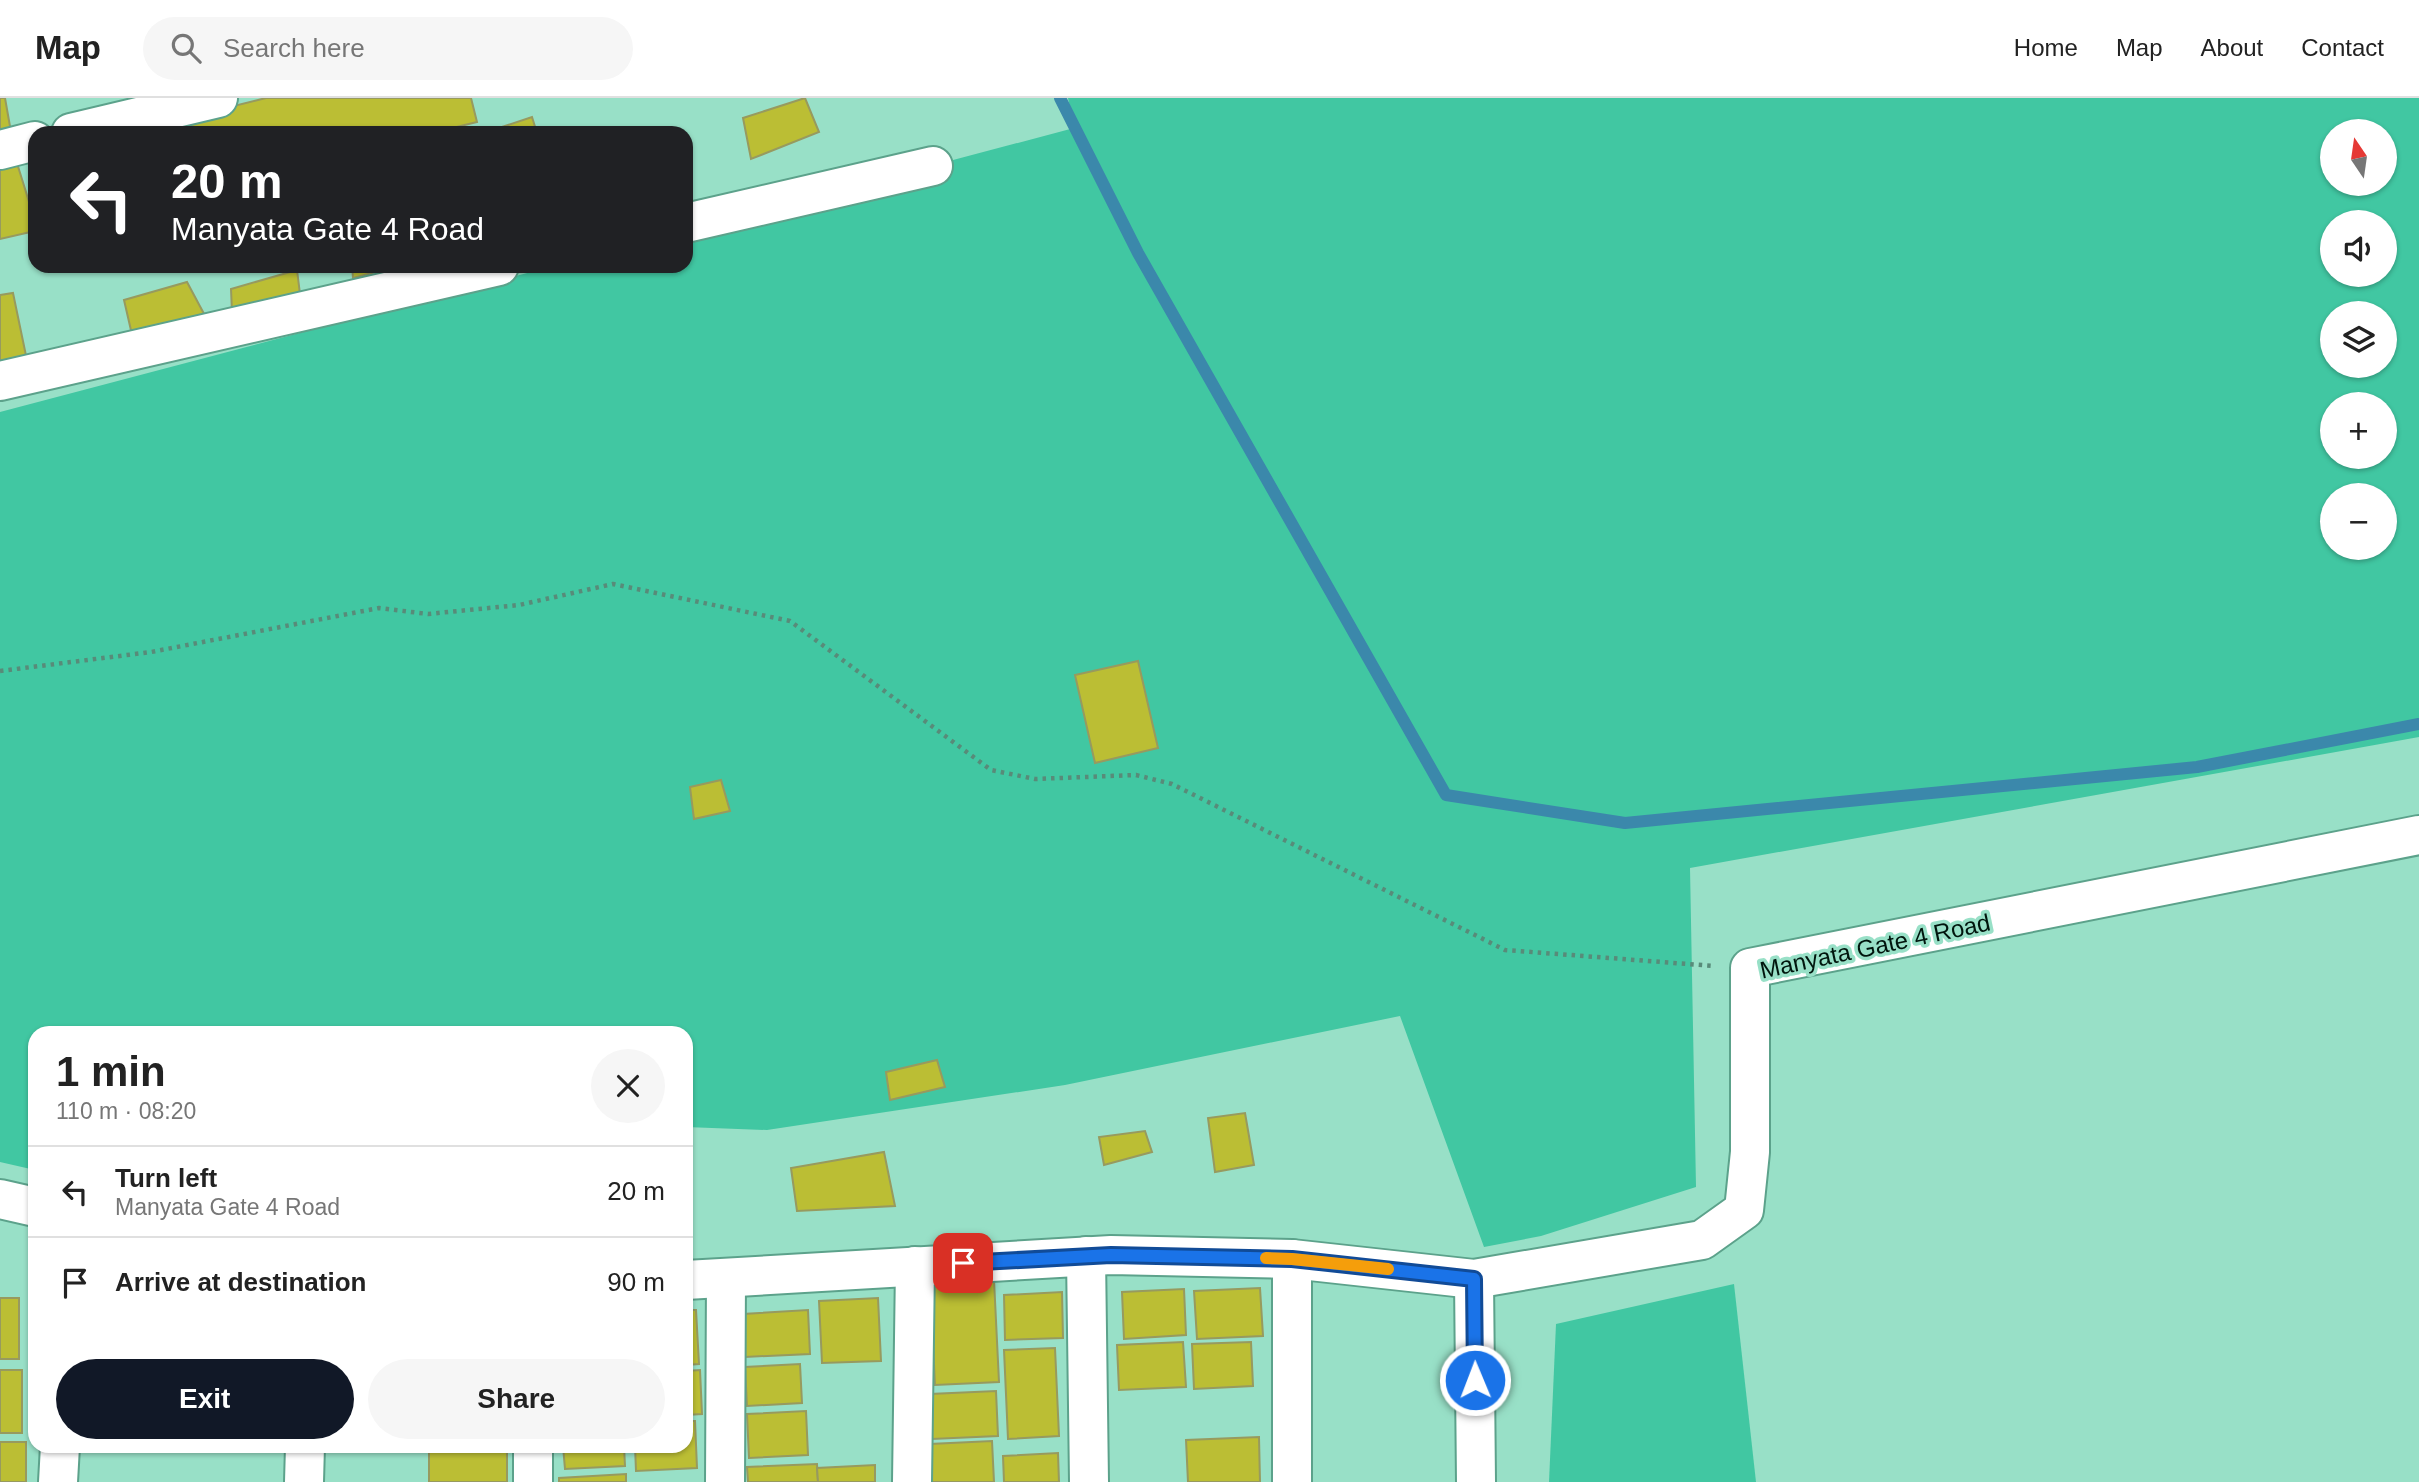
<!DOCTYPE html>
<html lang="en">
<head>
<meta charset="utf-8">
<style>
  :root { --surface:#fff; --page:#f6f6f6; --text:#222; --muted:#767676; --line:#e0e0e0; --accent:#111827 }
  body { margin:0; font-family:Arial,sans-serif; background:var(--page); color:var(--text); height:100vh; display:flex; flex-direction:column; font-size:26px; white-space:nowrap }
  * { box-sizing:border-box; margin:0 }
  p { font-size:23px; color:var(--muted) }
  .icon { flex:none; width:38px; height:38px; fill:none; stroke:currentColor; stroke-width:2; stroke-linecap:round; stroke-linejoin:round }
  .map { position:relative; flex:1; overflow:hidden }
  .side { position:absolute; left:28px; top:928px; width:665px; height:427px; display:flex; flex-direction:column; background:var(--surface); border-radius:21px; box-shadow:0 2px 5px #0004 }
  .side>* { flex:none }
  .top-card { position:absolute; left:28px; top:28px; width:665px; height:147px; border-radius:21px; box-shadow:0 2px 5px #0004; background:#202124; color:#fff; overflow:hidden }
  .needle { width:46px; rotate:347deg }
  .buttons { position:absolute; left:2320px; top:21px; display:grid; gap:14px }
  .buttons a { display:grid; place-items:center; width:77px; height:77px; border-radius:50%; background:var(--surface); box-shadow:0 2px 5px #0004; font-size:35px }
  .pin { position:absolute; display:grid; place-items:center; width:60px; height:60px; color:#fff; margin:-30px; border-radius:14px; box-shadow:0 4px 10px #0006 }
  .me { position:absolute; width:77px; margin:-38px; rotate:359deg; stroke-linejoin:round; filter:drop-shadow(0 0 5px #0008) }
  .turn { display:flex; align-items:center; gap:24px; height:147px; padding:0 28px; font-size:32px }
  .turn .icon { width:91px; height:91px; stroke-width:2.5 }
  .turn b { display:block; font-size:49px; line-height:60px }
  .round { display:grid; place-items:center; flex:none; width:74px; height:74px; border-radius:37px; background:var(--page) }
  .headline { display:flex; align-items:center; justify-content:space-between; height:119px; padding:0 28px }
  h1 { font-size:42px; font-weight:700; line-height:52px }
  .primary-button { display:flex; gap:14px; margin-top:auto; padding:14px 28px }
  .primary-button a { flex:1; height:80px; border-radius:42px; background:var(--accent); color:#fff; font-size:28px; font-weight:700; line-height:80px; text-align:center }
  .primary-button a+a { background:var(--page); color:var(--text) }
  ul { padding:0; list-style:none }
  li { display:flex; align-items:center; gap:21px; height:91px; padding:0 28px; border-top:2px solid var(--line) }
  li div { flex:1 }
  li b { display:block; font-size:26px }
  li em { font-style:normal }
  header { display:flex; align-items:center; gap:42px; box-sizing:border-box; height:98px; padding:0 35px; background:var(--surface); border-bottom:2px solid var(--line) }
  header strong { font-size:33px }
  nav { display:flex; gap:38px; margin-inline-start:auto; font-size:24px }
  .search { width:490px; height:63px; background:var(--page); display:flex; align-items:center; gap:18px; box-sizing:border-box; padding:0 24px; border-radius:38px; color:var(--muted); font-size:26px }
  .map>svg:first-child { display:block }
</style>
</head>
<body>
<header>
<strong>Map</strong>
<div class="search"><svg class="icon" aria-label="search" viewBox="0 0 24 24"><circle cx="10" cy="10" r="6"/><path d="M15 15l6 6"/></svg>Search here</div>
<nav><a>Home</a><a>Map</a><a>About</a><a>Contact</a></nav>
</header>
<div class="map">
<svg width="2419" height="1384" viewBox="0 0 2419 1384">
  <rect width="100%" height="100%" fill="#98e0c7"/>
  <g fill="#41c7a2" fill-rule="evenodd">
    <path d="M1068 0H2419V639L1690 770 1696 1089 1541 1138 1484 1149 1400 918 1065 987 767 1032 686 1029V934H35V1072L0 1064V314L554 168H686V133L1074 30ZM2333 33H2385V86H2333ZM2333 124H2385V177H2333ZM2333 215H2385V268H2333ZM2333 306H2385V359H2333ZM2333 397H2385V450H2333Z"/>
    <path d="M1734 1186 1756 1384H1549L1556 1226Z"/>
  </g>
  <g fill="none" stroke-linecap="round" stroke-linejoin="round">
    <path stroke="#3b88ab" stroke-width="12" d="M1060 0 1138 155 1446 697 1625 725 2197 669 2419 626"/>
  </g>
  <g fill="#bbbe34" stroke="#979a5f" stroke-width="2">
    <path d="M0 0H5L11 34 0 36Z"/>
    <path d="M266 0H471L477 24 432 35H125Z"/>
    <path d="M805 0 819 34 751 61 743 20Z"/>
    <path d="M532 19 537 35H497L496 31Z"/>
    <path d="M16 62 35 123V133L0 141V66Z"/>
    <path d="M352 168H399L353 180Z"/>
    <path d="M297 172 300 196 232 214 231 191Z"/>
    <path d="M187 184 210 227 133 241 124 202Z"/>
    <path d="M13 195 29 272 0 279V197Z"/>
    <path d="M1138 563 1158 650 1095 665 1075 577Z"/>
    <path d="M721 682 730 713 694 721 690 689Z"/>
    <path d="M937 962 945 989 890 1002 886 974Z"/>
    <path d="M1245 1015 1254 1067 1215 1074 1208 1020Z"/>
    <path d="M1145 1033 1152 1054 1104 1067 1099 1039Z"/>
    <path d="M884 1054 895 1108 797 1113 791 1070Z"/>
    <path d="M994 1182 999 1284 935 1287 930 1185Z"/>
    <path d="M1260 1190 1263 1238 1197 1241 1194 1193Z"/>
    <path d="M1184 1191 1186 1237 1124 1241 1122 1194Z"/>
    <path d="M1062 1194 1063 1240 1005 1242 1004 1197Z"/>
    <rect x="0" y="1200" width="19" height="61"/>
    <path d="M878 1200 881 1263 822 1265 819 1203Z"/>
    <path d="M686 1212H696L699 1266 686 1267Z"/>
    <path d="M808 1212 810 1256 745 1259 743 1216Z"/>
    <path d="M1183 1244 1186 1289 1119 1292 1117 1247Z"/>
    <path d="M1251 1244 1253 1288 1194 1291 1192 1246Z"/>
    <path d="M1055 1250 1059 1338 1008 1341 1004 1252Z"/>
    <path d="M800 1266 802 1305 747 1308 745 1269Z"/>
    <rect x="0" y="1272" width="22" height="63"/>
    <path d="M700 1272 702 1316 686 1317V1273Z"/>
    <path d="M996 1293 998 1338 932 1341 930 1296Z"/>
    <path d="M806 1313 808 1357 749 1360 747 1316Z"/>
    <path d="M686 1323H695L697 1370 636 1373 635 1348H686Z"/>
    <path d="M1259 1339 1260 1384H1188L1186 1342Z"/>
    <path d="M992 1343 994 1384H931L930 1346Z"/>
    <rect x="0" y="1344" width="26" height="40"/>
    <rect x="429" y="1348" width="78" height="36"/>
    <path d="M563 1348H624L625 1368 565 1371Z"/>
    <path d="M1058 1355 1059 1384H1004L1003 1358Z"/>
    <path d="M817 1366 818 1384H748L747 1369Z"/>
    <path d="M875 1367V1384H818L817 1370Z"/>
    <path d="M626 1376V1384H559V1380Z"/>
  </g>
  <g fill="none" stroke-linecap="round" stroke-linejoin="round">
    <defs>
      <g id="minor">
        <path d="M71 35 218 0"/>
        <path d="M0 52 35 43"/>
        <path d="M686 125 933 68"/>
        <path d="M0 283 499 168"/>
        <path d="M0 1101 35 1109"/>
        <path d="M1086 1158 1089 1384"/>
        <path d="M1292 1161V1384"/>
        <path d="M1474 1181 1476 1384"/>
        <path d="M686 1182 1111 1157 1292 1161 1474 1181 1702 1142 1744 1112 1750 1054V870L2419 737"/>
        <path d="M533 1348V1384"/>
        <path d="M58 1384 60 1348"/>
        <path d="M304 1384 305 1348"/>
        <path d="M725 1384 726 1180"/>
        <path d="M912 1384 915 1168"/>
      </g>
    </defs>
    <use href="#minor" stroke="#5ca28b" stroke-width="42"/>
    <path stroke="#588b79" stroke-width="4.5" stroke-dasharray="3.5 5" stroke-linecap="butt" d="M0 573 151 554 379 510 428 516 519 507 613 486 790 523 991 672 1035 681 1136 677 1172 686 1505 852 1714 868"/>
    <use href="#minor" stroke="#fff" stroke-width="38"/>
  </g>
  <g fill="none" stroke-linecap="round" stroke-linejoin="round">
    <defs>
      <path id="route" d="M963 1165 1111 1157 1292 1161 1474 1181 1475 1282"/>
    </defs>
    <use href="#route" stroke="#114b97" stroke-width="18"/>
    <use href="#route" stroke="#1a73e8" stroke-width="12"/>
    <path stroke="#f59e0b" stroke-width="12" d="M1266 1160 1292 1161 1388 1171"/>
  </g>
  <g text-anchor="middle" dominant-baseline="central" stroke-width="7" stroke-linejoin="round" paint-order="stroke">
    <g font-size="24" fill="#00150d" stroke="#98e0c7">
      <text transform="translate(1875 848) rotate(-12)">Manyata Gate 4 Road</text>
    </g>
  </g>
</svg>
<div class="buttons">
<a><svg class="needle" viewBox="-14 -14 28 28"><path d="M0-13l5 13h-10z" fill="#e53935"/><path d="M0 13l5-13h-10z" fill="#767676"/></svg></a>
<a><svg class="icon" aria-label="sound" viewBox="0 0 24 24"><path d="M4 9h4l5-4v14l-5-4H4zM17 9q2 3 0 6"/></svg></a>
<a><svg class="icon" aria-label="layers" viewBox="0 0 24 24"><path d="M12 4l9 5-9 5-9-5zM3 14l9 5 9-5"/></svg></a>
<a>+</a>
<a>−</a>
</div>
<div class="pin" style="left:963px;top:1165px;background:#d93025"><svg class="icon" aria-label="arrive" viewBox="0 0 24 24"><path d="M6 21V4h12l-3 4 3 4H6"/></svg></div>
<svg class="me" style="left:1475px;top:1282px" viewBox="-20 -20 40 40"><circle r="17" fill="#1a73e8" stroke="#fff" stroke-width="3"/><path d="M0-11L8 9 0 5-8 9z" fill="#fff"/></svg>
<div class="top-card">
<div class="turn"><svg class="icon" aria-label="left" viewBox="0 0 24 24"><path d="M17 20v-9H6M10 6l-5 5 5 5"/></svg><div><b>20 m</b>Manyata Gate 4 Road</div></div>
</div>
<section class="side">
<div class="headline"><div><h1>1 min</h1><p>110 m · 08:20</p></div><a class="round"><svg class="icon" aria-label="close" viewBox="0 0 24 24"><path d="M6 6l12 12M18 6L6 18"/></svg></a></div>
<ul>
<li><svg class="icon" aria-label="left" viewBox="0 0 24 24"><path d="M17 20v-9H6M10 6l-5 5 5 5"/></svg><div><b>Turn left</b><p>Manyata Gate 4 Road</p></div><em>20 m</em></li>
<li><svg class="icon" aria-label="arrive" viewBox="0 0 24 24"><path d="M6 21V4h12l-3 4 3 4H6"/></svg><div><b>Arrive at destination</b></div><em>90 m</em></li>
</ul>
<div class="primary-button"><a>Exit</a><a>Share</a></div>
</section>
</div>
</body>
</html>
